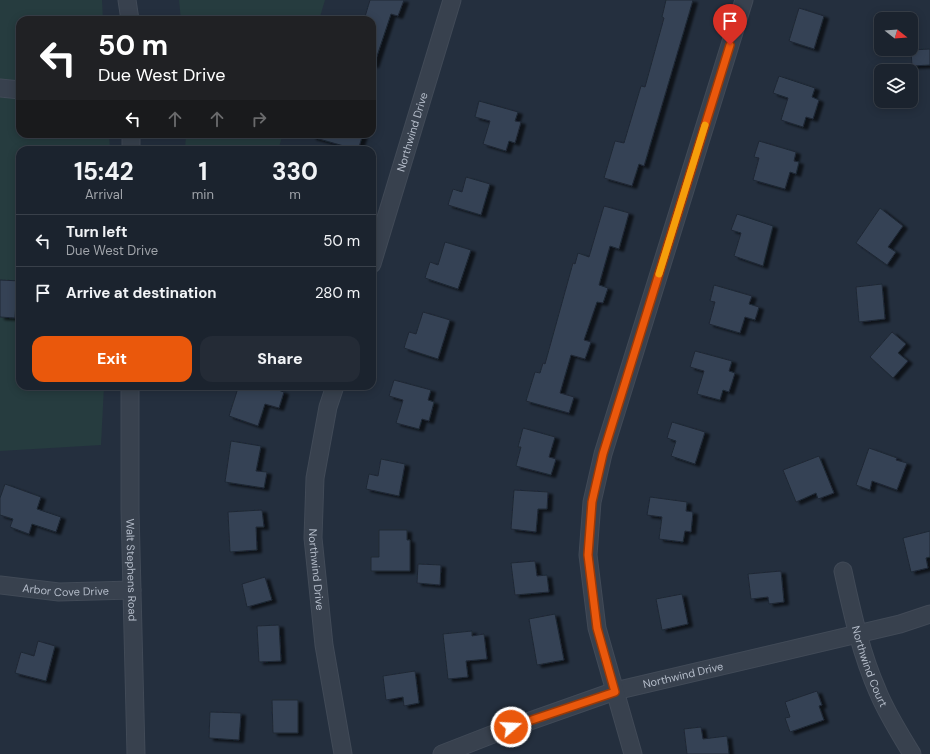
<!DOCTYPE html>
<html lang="en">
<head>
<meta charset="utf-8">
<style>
  :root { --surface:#1b232e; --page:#242b36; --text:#f1f3f6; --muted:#a0a4aa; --line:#39404a; --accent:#ea580c }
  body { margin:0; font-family:"DM Sans",sans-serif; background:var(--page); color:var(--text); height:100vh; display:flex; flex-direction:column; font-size:15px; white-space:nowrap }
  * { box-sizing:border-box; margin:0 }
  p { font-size:13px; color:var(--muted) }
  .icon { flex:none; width:22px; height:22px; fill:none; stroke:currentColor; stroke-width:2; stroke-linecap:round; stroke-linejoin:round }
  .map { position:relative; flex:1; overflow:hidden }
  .sheet { position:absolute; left:16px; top:146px; width:360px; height:244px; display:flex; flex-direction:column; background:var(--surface); border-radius:12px; box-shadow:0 2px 10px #0003,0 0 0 1px var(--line) }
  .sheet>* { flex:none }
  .banner { position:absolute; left:16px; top:16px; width:360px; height:122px; border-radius:12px; box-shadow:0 2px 10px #0003,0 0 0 1px var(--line); background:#202124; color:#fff; overflow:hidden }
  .needle { width:26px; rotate:107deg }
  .controls { position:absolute; left:874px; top:12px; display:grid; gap:8px }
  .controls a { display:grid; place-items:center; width:44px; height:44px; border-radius:8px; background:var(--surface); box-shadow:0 2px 10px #0003,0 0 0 1px var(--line); font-size:20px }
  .pin { position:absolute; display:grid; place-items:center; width:34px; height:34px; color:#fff; margin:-41px -17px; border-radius:50% 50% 50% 0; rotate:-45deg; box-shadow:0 0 4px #0007 }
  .pin .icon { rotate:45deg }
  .me { position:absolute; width:44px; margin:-22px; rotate:71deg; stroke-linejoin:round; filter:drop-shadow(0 0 3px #0008) }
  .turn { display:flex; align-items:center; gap:14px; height:84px; padding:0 16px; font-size:18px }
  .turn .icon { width:52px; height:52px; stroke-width:2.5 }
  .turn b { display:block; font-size:28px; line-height:34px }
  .lanes { display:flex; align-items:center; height:38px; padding:0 16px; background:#0003; justify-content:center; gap:20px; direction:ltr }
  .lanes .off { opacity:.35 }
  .eta { display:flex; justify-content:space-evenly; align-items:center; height:68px; text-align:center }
  .eta b { font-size:24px; font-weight:800; line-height:28px }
  .primary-button { display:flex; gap:8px; margin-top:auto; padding:8px 16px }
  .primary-button a { flex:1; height:46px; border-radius:12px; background:var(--accent); color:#fff; font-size:16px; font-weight:800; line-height:46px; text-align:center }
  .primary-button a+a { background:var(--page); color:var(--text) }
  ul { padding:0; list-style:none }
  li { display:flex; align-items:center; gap:12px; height:52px; padding:0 16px; border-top:1px solid var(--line) }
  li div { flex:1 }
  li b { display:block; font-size:15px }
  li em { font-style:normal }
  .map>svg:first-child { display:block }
</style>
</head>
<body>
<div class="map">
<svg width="930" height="754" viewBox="0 0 930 754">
  <defs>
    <filter id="shadow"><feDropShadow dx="4.5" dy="2.5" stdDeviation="1" flood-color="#0009"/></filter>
  </defs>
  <rect width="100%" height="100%" fill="#242f3e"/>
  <g fill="#263c3f">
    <path d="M0 0H102L103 20H20V134H109L110 150H20V386H104L101 445 0 451Z"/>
    <path d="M179 0H325L319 20H181Z"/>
    <path d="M186 134H283L278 150H185Z"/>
  </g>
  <g fill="#364354" stroke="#1f2835" filter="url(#shadow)">
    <path d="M370 0H404L398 16 391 14 374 65H372V20H364Z"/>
    <path d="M666 0H693L644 166 639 164 632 186 604 178 615 141 624 143 641 86 645 87 664 18 662 17Z"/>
    <path d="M799 8 824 16 814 49 789 41Z"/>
    <path d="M930 49V65L912 66 911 50Z"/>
    <path d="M779 76 815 88 812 97 819 100 813 119 806 117 803 127 781 120 788 98 773 93Z"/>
    <path d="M479 101 518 112 515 121 521 122 515 143 509 141 506 151 483 144 490 121 475 117Z"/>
    <path d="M312 134H363L358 150 312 137Z"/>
    <path d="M759 141 796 152 794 161 799 162 796 174 790 172 785 189 753 180 759 158 754 157Z"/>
    <path d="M466 177 490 184 481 215 448 205 453 189 462 192Z"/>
    <path d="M604 206 629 213 619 249 610 246 599 285 608 288 603 303 597 302 584 340 591 342 585 359 571 355 560 393 574 397 569 413 526 401 535 372 540 373 543 363 545 364 573 263 575 264 578 253 589 257Z"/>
    <path d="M880 208 903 226 888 247 896 252 887 265 856 243Z"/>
    <path d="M737 214 773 226 763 266 734 256 741 233 731 230Z"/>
    <path d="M445 242 471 250 458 289 425 278 430 262 438 265Z"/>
    <path d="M0 280 20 281V300H16L15 318 0 317Z"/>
    <path d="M882 284 885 319 859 322 856 287Z"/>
    <path d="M714 285 752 296 749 304 759 307 755 320 745 317 740 333 709 324 715 302 710 301Z"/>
    <path d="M423 312 450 320 438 359 404 348 409 332 416 334Z"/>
    <path d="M892 332 906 344 898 353 908 361 893 378 870 357Z"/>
    <path d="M695 351 732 361 729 371 735 373 729 392 723 390 720 400 697 394 704 371 690 367Z"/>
    <path d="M394 380 431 390 428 400 434 402 429 421 422 419 419 429 396 423 403 400 389 396Z"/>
    <path d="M245 386H266L284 392 279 408 265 404 258 426 229 416 238 388 244 390Z"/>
    <path d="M672 422 705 432 695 464 671 456 676 441 667 438Z"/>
    <path d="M523 428 555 437 549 457 556 459 551 475 516 466 521 447H518Z"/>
    <path d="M231 441 261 446 256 471 267 472 264 488 225 482Z"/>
    <path d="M869 448 897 458 896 460 907 463 897 490 872 481 870 490 856 485Z"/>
    <path d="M819 456 834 493 818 499 816 493 796 502 783 470Z"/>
    <path d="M381 459 405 464 399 496 366 489 369 474 378 476Z"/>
    <path d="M5 484 41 497 37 509 61 517 56 532 32 524 29 534 10 527 13 519 0 515V498Z"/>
    <path d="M514 490 548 492 547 509H538L536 532 511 529Z"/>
    <path d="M650 497 687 502 686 511 693 512 691 532 685 531 683 542 659 539 662 517 647 515Z"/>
    <path d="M262 510 264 527H256L257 550 230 552 228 512Z"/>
    <path d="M379 530H407V540H410V571H371V557H379Z"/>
    <path d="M930 531V557L926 558 928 568 911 572 903 538Z"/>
    <path d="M535 561 537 576 547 575 549 592 515 595 511 563Z"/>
    <path d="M418 564 441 565 440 585 417 583Z"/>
    <path d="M781 571 784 602 769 604 768 597 751 599 748 574Z"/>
    <path d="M265 577 272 600 247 607 242 584Z"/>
    <path d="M682 594 688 624 662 630 656 599Z"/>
    <path d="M555 614 564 660 537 665 529 619Z"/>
    <path d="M279 625 281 661 259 662 257 626Z"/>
    <path d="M472 631V636L484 634 487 659 466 661 468 677 448 679 443 634Z"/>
    <path d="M38 641 55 646 46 681 15 673 21 652 34 656Z"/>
    <path d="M415 671 419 703 404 706 403 697 386 700 383 676Z"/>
    <path d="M817 691 822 705 819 706 824 720 790 732 785 718 790 717 785 702Z"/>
    <path d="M272 700H298V733H273Z"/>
    <path d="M210 712 241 713 239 740 209 738Z"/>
    <path d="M701 727 703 739 727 736 729 754H687L684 729Z"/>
  </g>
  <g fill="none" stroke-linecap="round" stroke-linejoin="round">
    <defs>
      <g id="minor">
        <path d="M127 0 130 20"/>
        <path d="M0 88 20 90"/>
        <path d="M131 150V134"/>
        <path id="s1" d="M372 264 452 0"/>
        <path id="s2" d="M130 386V510L136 754"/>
        <path id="s3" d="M335 386 328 407 315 478 313 538 324 645 343 754"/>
        <path id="s4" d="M843 571C852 612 861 654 878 692 887 714 900 734 912 754"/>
        <path id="s5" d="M0 585 59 592 132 590"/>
        <path id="s6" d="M442 754 496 733 615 691 900 624 930 614"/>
        <path d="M633 754 597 628 588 555 592 502 603 454 744 0"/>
      </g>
    </defs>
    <use href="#minor" stroke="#414a57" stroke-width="19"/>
    <use href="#minor" stroke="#38414e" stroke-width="17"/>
  </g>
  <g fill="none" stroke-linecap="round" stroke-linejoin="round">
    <defs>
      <path id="route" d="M511 727 615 692 597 628 588 555 592 502 603 454 730 45"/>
    </defs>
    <use href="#route" stroke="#983908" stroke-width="10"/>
    <use href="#route" stroke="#ea580c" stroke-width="7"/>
    <path stroke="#f59e0b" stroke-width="7" d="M659 274 705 125"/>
  </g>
  <g text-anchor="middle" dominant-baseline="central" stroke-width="4" stroke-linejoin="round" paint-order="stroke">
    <g font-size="11" fill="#b4bcc9" stroke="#1d2633">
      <text stroke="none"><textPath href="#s1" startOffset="138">Northwind Drive</textPath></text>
      <text stroke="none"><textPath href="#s2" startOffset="184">Walt Stephens Road</textPath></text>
      <text stroke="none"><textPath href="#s3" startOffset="186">Northwind Drive</textPath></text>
      <text stroke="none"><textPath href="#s5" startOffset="66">Arbor Cove Drive</textPath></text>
      <text stroke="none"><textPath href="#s4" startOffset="99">Northwind Court</textPath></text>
      <text stroke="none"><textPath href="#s6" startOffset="254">Northwind Drive</textPath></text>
    </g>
  </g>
</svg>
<div class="controls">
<a><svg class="needle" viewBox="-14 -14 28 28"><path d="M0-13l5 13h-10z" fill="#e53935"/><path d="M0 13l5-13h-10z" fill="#a0a4aa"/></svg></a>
<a><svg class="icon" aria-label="layers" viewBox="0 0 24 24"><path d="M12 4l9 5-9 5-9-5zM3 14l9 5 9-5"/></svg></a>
</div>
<div class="pin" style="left:730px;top:45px;background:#d93025"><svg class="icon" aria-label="arrive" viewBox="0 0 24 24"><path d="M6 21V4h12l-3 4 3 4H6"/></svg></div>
<svg class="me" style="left:511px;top:727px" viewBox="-20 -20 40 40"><circle r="17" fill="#ea580c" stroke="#fff" stroke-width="3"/><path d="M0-11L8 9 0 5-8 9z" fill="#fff"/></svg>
<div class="banner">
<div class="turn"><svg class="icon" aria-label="left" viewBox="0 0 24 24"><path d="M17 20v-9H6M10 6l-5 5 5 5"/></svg><div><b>50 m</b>Due West Drive</div></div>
<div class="lanes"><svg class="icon" aria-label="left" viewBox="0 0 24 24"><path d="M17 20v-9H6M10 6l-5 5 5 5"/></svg><svg class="icon off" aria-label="ahead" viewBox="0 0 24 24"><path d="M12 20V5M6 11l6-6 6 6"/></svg><svg class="icon off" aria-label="ahead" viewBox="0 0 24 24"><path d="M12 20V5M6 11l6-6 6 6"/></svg><svg class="icon off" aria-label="right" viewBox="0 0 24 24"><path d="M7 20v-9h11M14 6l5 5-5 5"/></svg></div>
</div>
<section class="sheet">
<div class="eta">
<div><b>15:42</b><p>Arrival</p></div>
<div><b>1</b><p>min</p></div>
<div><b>330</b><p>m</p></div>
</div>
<ul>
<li><svg class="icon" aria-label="left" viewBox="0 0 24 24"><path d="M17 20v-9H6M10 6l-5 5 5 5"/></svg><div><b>Turn left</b><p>Due West Drive</p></div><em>50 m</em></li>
<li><svg class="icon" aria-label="arrive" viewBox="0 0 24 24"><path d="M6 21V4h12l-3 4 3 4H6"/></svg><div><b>Arrive at destination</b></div><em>280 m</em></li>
</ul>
<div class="primary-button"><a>Exit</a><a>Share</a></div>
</section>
</div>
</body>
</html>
